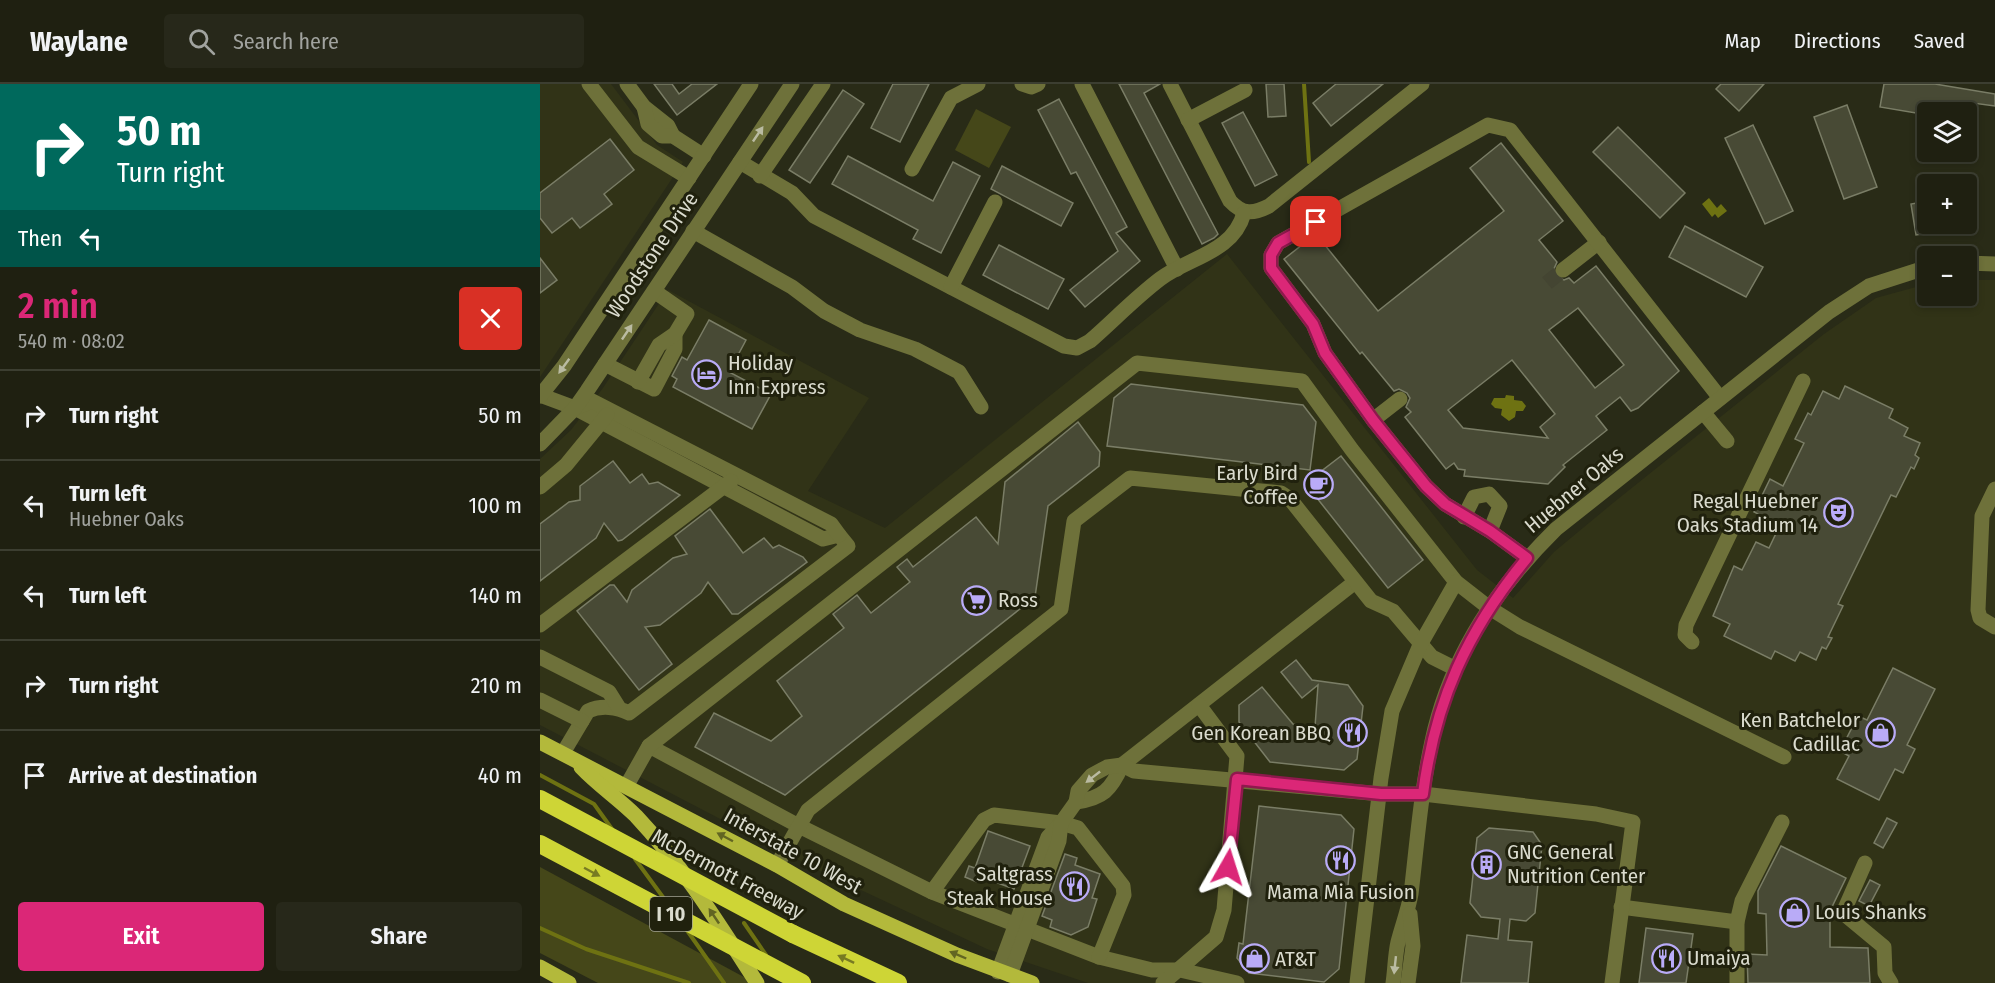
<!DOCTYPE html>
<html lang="en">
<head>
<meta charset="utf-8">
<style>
  :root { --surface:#1f2011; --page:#27281a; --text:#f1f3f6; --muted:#a1a39f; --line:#3c3e31; --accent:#db2777 }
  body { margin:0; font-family:"Fira Sans Condensed",sans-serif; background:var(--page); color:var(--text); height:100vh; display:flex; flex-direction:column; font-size:22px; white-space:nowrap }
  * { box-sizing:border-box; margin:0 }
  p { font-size:20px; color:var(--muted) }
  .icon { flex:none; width:33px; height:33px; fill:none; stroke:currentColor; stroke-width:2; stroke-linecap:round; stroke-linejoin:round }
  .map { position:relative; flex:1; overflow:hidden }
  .sheet { display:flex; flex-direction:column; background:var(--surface); width:540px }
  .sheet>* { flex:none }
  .hud { background:#00695c; color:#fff; overflow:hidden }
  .buttons { position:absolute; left:1377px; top:18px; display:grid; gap:12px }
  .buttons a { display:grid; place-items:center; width:60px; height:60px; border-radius:6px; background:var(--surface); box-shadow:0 3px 9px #0003,0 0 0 2px var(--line); font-size:30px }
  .pin { position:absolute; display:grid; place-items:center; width:51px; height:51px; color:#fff; margin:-26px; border-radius:12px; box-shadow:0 3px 9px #0006 }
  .me { position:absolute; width:66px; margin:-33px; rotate:6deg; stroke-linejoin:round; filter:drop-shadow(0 0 4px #0008) }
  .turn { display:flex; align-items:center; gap:21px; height:126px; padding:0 18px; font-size:27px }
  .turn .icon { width:78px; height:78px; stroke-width:2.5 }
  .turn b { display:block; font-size:42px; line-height:51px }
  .then { display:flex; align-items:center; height:57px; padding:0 18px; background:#0003; gap:12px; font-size:22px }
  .round { display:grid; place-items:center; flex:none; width:63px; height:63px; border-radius:6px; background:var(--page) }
  .headline { display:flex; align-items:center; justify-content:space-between; height:102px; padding:0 18px }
  h1 { font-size:36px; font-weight:600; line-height:45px; color:var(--accent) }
  .primary-button { display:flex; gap:12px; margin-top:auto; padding:12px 18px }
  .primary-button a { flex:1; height:69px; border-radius:6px; background:var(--accent); color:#fff; font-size:24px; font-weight:600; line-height:69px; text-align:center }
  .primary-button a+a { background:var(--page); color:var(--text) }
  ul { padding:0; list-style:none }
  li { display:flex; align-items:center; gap:18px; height:90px; padding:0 18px; border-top:2px solid var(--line) }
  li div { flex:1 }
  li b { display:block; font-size:22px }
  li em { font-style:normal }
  header { display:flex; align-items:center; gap:36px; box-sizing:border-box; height:84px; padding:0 30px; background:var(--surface); border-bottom:2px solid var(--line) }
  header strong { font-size:28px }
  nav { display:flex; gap:33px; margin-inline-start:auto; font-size:21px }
  .search { width:420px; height:54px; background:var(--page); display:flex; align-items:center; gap:15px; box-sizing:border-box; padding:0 21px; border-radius:6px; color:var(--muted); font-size:22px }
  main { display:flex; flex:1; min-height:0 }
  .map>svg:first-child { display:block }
</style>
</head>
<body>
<header>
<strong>Waylane</strong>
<div class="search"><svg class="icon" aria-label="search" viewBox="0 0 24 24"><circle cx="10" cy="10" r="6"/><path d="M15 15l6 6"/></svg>Search here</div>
<nav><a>Map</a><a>Directions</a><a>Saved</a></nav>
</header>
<main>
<section class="sheet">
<div class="hud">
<div class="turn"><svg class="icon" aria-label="right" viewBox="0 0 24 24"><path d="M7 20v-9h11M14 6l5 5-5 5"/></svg><div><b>50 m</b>Turn right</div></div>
<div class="then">Then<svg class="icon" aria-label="left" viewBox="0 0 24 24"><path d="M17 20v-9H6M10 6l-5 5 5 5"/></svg></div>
</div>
<div class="headline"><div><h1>2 min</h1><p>540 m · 08:02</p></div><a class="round" style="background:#d93025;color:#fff"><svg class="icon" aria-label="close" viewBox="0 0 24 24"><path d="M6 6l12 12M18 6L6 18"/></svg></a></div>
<ul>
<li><svg class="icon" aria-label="right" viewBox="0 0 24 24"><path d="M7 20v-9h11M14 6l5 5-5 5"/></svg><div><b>Turn right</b></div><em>50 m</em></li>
<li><svg class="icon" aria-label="left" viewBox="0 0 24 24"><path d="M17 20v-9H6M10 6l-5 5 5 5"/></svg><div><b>Turn left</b><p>Huebner Oaks</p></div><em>100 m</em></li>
<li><svg class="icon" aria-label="left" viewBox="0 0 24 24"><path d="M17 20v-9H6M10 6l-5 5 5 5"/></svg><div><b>Turn left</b></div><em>140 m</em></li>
<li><svg class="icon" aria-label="right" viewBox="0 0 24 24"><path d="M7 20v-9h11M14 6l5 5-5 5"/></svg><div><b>Turn right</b></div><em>210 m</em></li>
<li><svg class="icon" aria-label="arrive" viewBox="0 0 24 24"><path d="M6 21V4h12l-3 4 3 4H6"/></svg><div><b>Arrive at destination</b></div><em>40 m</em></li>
</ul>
<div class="primary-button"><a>Exit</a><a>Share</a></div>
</section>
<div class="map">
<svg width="1455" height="899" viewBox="0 0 1455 899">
  <rect width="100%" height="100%" fill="#292b17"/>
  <g fill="#313317">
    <path d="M0 0H71L117 61 143 78 0 293Z"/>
    <path d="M687 170 937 486 973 514 1014 468 1073 419 1284 250 1336 214 1387 200 1388 212H1426L1427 196H1455V899H548L447 865 276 785 0 641V375L31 346 63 304 128 206 329 314 268 407 345 444Z"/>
  </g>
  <g fill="#454719">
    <path d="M436 25 471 43 449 84 415 66Z"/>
    <path d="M0 783 215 899H58L0 869Z"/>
  </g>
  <g fill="#6e7212">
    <path d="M1169 114 1177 124 1181 120 1187 127 1178 134 1175 130 1172 133 1162 120Z"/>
    <path d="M216 270 231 278 226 288 211 280Z"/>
    <path d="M966 311 974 312V316L982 317 986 322 983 327H976L975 333 969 337 961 331 962 325 955 324 951 320 954 314H965Z"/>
  </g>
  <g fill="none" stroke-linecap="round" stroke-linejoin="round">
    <g stroke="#6e7212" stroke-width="4">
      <path d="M764 0 769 78"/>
      <path d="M0 691 54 720 72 745"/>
      <path d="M95 775 128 820"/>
      <path d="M204 839 226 871"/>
      <path d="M0 844 46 865 149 899"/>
      <path d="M146 845 184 899"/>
    </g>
  </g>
  <g fill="#484a35" stroke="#7a7d66" stroke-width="1.5" fill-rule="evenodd">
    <path d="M114 0H132L139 10 152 0H177L137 31Z"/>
    <path d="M353 0H389L360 58 331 44Z"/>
    <path d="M579 0H620L604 9 678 150 674 154 662 160Z"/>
    <path d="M726 0H744L746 32 728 33Z"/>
    <path d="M796 0H843L791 42 773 19Z"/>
    <path d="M1181 0H1224L1199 27 1176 5Z"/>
    <path d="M1344 0H1395L1455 10V22L1433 19 1432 28 1388 31 1340 23Z"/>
    <path d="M303 6 324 20 270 99 249 86Z"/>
    <path d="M519 15 587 143 576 149 600 177 545 223 530 206 578 167 536 88 531 90 498 26Z"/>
    <path d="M1307 21 1337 103 1304 115 1274 33Z"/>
    <path d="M703 28 737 91 715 102 682 39Z"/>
    <path d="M1213 41 1253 127 1225 140 1185 54Z"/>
    <path d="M1078 43 1145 109 1120 134 1053 68Z"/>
    <path d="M70 55 94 86 64 110 72 120 40 144 32 134 12 149 0 134V109Z"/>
    <path d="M961 59 1023 137 999 156 1017 178 1013 187 1016 192 1024 196 1029 194 1034 199 1056 182 1139 287 1098 324 1091 327 1080 313 1056 332 1067 346 1023 381 1025 383 1008 400 924 392 925 386 918 385 914 379 906 385 865 333 871 328 866 323 870 314 867 309 859 305 854 307 822 268 820 270 744 175 776 150 838 227 964 127 930 84ZM1038 224 1084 281 1055 304 1009 246ZM972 276 1015 330 1000 343 1008 354 923 344 908 326Z"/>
    <path d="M308 72 393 117 413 78 440 92 401 169 373 155 378 146 292 100Z"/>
    <path d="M462 82 533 119 521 142 451 105Z"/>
    <path d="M1388 117V140H1415V145L1376 151 1371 120Z"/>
    <path d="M1145 142 1223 183 1206 213 1129 173Z"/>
    <path d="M459 161 524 195 508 225 443 191Z"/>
    <path d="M0 174 17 196 0 209Z"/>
    <path d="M169 236 206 256 189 288 231 310 212 345 133 303 137 295 132 292 142 273 147 276Z"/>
    <path d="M591 300 763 321 776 338 770 386 567 362 574 314Z"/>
    <path d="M1305 302 1353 325 1349 334 1368 344 1364 352 1380 359 1375 371 1379 374 1374 385 1371 383 1356 413 1351 411 1298 520 1303 522 1288 553 1292 554 1286 565 1282 563 1276 576 1260 568 1255 577 1235 567 1231 575 1184 552 1190 540 1173 532 1194 482 1202 486 1216 458 1229 464 1240 441 1214 428 1230 395 1243 402 1264 359 1255 355 1268 329 1271 331 1283 307 1299 315Z"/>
    <path d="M538 338 560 368 559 382 508 422 495 513 245 711 155 663 174 629 231 657 262 632 237 597 304 544 293 530 317 511 331 529 370 498 357 483 367 475 373 483 436 433 458 460 465 398Z"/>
    <path d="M801 372 883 476 848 504 773 409 775 392Z"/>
    <path d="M73 377 90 399 102 390 109 400 118 398 140 411 82 456 78 457 64 439 56 454 0 497V440L29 418 40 416V402Z"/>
    <path d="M170 425 203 469 224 454 233 464 239 461 263 473 267 478 198 530H192L168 498 161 509 120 541 105 543 132 580 99 606 37 527 70 501H74L87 518 92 506 133 474 147 470 135 452Z"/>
    <path d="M756 576 772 596 808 601 823 622 817 675 804 686 730 678 699 638V621L722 603 753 640 775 643 778 601 762 614 741 588Z"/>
    <path d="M1353 584 1395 605 1367 661 1375 665 1363 689 1355 685 1339 716 1297 695 1309 672 1300 667 1318 632 1327 636Z"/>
    <path d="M719 722 801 731 814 745 799 885 784 898 709 889 697 874 699 859 703 860Z"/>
    <path d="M1347 734 1357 739 1343 764 1334 759Z"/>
    <path d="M949 744 993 748 1002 761 995 829 986 837 970 835 968 856 992 858 988 899H921L927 851 958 855 960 835 941 833 930 819 937 754Z"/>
    <path d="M448 747 490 762 474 805 439 792 437 798 425 793 429 782 435 784Z"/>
    <path d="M1241 762 1306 794 1290 827V863L1328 864 1330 899H1208L1207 870 1227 871 1226 830 1218 829V807Z"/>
    <path d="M525 770 537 774 535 781 560 790 552 814 557 815 548 843 531 851 510 843 512 836 502 832Z"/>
    <path d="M1330 796 1340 801 1329 822 1319 817Z"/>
    <path d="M1106 844 1153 850 1146 899H1099Z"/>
  </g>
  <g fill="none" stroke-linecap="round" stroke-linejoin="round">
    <path stroke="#444532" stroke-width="15" stroke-dasharray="15 8" stroke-linecap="butt" d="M1007 199 1023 186"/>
    <g stroke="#6e713a" stroke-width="15">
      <path d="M49 0 98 63 149 94"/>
      <path d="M87 0 104 23 128 42 133 52"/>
      <path d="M482 0 491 3 498 0"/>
      <path d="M542 0 637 185"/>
      <path d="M630 0 690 117C703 131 713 130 729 122L882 0"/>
      <path d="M104 23 108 40 122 52H133L164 72"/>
      <path d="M648 36 705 6"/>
      <path d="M200 78 252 109 274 132 524 262 537 264 550 257C573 237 595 214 620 195 649 173 693 169 704 129"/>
      <path d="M372 85 411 14 438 0"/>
      <path d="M220 92 283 0"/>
      <path d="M153 147 252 203 284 227 320 246 375 265 419 288 441 323"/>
      <path d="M1426 179 1455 180"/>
      <path d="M1023 186 1059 158"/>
      <path d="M411 203 455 118"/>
      <path d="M65 280 114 305 135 265V250"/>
      <path d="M98 298 119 261 135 250 147 230 114 207"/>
      <path d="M0 311 35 324 283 455 299 451 308 462 89 629C77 623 61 621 48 627L23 669"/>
      <path d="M0 312 24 282 211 0"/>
      <path d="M35 324 52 317 291 440 299 451"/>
      <path d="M1163 328 1187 357"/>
      <path d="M833 336 860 315"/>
      <path d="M0 360 35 324 47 307 252 0"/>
      <path d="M0 403 26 381 67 331"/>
      <path d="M1455 405 1442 432 1438 526 1440 534 1455 543"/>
      <path d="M924 433 934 413 949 410 960 422 950 447"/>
      <path d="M987 474 950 447 905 420 886 402 833 336 785 269 773 240 731 184V171L738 159 948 41 970 46 1180 314"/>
      <path d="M0 541 191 397"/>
      <path d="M1152 558 1145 551 1146 541 1263 297"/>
      <path d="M0 573 69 608 79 624"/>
      <path d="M0 616 42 637"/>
      <path d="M109 662 259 742 392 808 559 873 612 886H640L697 899"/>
      <path d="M87 701 109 662 597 279 762 297 812 366 916 498 948 523 980 543 1244 673"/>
      <path d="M536 718C563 714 571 706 582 681L815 498"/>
      <path d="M1325 779 1303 829 1344 863 1345 889 1351 899"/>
      <path d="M237 781 268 726 521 525 534 437 590 394 741 409 750 415 831 517 853 527 892 573 916 585"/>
      <path d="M392 808 444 736 454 731 521 739 538 744 583 802 584 811 559 873"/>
      <path d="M1081 823 1197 838"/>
      <path d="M458 888 508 753 521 739"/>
      <path d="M470 891 519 757 521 739 536 718 538 707 552 691 567 683 582 681 594 687 841 710H883L1056 730 1093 738 1072 899"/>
      <path d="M623 899 676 853 684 826 697 672 659 621"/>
      <path d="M817 899 841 694 852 627 880 561 916 498"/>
      <path d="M853 899C855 886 855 871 858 858 862 842 868 827 871 810 877 759 881 707 892 657 910 573 956 504 1016 445L1289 228 1329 202 1388 183"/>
      <path d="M868 899 873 862 870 830"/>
      <path d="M1197 899V838L1202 817 1242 738"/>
    </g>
    <g stroke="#b3b93b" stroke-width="15">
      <path d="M0 658 237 781 304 820 417 871 492 899"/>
      <path d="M41 683C58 701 79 715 96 732 143 782 180 842 217 899"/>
      <path d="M0 883 29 899"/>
    </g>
    <path stroke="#ced536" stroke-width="18" d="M253 850 358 899"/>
    <g stroke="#ced536" stroke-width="18">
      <path d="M0 715 253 850"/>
      <path d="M0 760 262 899"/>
    </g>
  </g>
  <defs><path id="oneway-solid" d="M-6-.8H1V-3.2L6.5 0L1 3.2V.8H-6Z" transform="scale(1.5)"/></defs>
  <g fill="#babba2">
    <use href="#oneway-solid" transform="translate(218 50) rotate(-56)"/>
    <use href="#oneway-solid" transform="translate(87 248) rotate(-56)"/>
    <use href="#oneway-solid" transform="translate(24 282) rotate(126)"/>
    <use href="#oneway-solid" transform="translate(553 693) rotate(142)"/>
    <use href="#oneway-solid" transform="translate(855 881) rotate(96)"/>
  </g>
  <g fill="#626522">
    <use href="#oneway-solid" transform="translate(185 753) rotate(-152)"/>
    <use href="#oneway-solid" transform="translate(174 832) rotate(-124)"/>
    <use href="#oneway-solid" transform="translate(418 871) rotate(-157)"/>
  </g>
  <g fill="#777b22">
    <use href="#oneway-solid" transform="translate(52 788) rotate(28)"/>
    <use href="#oneway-solid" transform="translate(306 875) rotate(-155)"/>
  </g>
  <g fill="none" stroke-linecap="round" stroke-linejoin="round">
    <defs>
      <path id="route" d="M688 783 697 695 841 710H883C895 617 927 547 987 474L950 447 905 420 886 402 833 336 785 269 773 240 731 184V171L738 159 776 138"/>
    </defs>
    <use href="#route" stroke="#8e194d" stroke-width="15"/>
    <use href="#route" stroke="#db2777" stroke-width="10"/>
  </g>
  <defs>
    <symbol id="hotel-ring" viewBox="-11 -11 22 22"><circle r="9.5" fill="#20210d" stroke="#b9abf7" stroke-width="1.5"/><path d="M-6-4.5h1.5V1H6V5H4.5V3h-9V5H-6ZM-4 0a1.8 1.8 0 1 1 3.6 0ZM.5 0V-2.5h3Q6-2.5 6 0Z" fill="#b9abf7"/></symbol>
    <symbol id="cafe-ring" viewBox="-11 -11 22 22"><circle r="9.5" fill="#20210d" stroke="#b9abf7" stroke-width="1.5"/><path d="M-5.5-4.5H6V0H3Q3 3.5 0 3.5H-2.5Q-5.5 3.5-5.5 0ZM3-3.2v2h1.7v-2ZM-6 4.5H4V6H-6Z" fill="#b9abf7"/></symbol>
    <symbol id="theatre-ring" viewBox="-11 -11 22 22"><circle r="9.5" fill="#20210d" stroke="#b9abf7" stroke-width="1.5"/><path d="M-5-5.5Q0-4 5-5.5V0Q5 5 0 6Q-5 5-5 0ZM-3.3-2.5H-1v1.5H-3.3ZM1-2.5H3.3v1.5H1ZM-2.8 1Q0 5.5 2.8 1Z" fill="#b9abf7"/></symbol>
    <symbol id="supermarket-ring" viewBox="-11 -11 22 22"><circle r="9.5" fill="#20210d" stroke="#b9abf7" stroke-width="1.5"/><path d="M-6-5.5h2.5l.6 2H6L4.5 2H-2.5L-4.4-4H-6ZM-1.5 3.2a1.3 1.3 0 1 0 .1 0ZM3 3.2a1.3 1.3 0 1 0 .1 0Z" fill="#b9abf7"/></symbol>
    <symbol id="shop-ring" viewBox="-11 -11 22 22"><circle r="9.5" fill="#20210d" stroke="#b9abf7" stroke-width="1.5"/><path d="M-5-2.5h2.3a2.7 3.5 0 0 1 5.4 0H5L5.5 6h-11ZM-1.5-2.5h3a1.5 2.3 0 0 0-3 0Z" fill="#b9abf7"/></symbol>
    <symbol id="restaurant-ring" viewBox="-11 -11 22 22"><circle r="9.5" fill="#20210d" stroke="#b9abf7" stroke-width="1.5"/><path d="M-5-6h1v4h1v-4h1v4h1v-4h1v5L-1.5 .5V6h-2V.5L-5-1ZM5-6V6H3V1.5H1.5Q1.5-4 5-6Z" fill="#b9abf7"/></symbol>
    <symbol id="building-ring" viewBox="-11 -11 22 22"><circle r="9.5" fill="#20210d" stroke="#b9abf7" stroke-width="1.5"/><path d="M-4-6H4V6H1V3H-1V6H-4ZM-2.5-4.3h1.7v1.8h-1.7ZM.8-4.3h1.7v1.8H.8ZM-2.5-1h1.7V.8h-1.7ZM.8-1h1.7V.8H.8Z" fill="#b9abf7"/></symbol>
  </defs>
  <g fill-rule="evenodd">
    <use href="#hotel-ring" x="150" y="274" width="33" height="33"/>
    <use href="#cafe-ring" x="762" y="384" width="33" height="33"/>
    <use href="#theatre-ring" x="1282" y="412" width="33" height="33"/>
    <use href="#supermarket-ring" x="420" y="500" width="33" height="33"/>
    <use href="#shop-ring" x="1324" y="632" width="33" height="33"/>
    <use href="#restaurant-ring" x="796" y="632" width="33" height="33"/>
    <use href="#restaurant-ring" x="784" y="760" width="33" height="33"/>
    <use href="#building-ring" x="930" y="764" width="33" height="33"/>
    <use href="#restaurant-ring" x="518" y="786" width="33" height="33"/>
    <use href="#shop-ring" x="1238" y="812" width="33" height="33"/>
    <use href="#restaurant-ring" x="1110" y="858" width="33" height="33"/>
    <use href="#shop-ring" x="698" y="858" width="33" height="33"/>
  </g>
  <g text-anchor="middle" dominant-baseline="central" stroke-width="6" stroke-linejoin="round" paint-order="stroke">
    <rect fill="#20210d" stroke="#a2a394" stroke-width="1.5" x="110" y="813" width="42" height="34" rx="4.5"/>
    <g font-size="20" font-weight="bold" fill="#dadbce">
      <text x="131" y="830">I 10</text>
    </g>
    <g font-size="21" fill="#dadbce" stroke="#20210d">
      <text transform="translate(112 171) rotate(-56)">Woodstone Drive</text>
      <text transform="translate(1034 406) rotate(-40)">Huebner Oaks</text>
      <text transform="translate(253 767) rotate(29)">Interstate 10 West</text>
      <text transform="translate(188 790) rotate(28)">McDermott Freeway</text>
    </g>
    <g font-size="21" fill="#dadbce" stroke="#20210d" text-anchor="start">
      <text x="188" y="279">Holiday<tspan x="188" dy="24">Inn Express</tspan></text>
      <text x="758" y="389" text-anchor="end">Early Bird<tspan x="758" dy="24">Coffee</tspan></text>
      <text x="1278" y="417" text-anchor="end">Regal Huebner<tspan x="1278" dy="24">Oaks Stadium 14</tspan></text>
      <text x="458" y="516">Ross</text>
      <text x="1320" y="636" text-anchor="end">Ken Batchelor<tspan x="1320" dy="24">Cadillac</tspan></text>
      <text x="791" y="649" text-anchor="end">Gen Korean BBQ</text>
      <text x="967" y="768">GNC General<tspan x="967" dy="24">Nutrition Center</tspan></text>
      <text x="513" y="790" text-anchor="end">Saltgrass<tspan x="513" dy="24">Steak House</tspan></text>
      <text x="801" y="808" text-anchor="middle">Mama Mia Fusion</text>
      <text x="1275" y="828">Louis Shanks</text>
      <text x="1147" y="874">Umaiya</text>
      <text x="735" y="875">AT&amp;T</text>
    </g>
  </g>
</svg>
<div class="buttons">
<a><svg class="icon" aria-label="layers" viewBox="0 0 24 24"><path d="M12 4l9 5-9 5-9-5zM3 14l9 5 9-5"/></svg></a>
<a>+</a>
<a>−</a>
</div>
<div class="pin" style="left:776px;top:138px;background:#d93025"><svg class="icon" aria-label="arrive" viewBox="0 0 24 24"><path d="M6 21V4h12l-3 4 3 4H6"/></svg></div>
<svg class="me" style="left:688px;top:783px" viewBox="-20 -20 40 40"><path d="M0-17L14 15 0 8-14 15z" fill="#db2777" stroke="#fff" stroke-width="4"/></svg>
</div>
</main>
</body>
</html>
